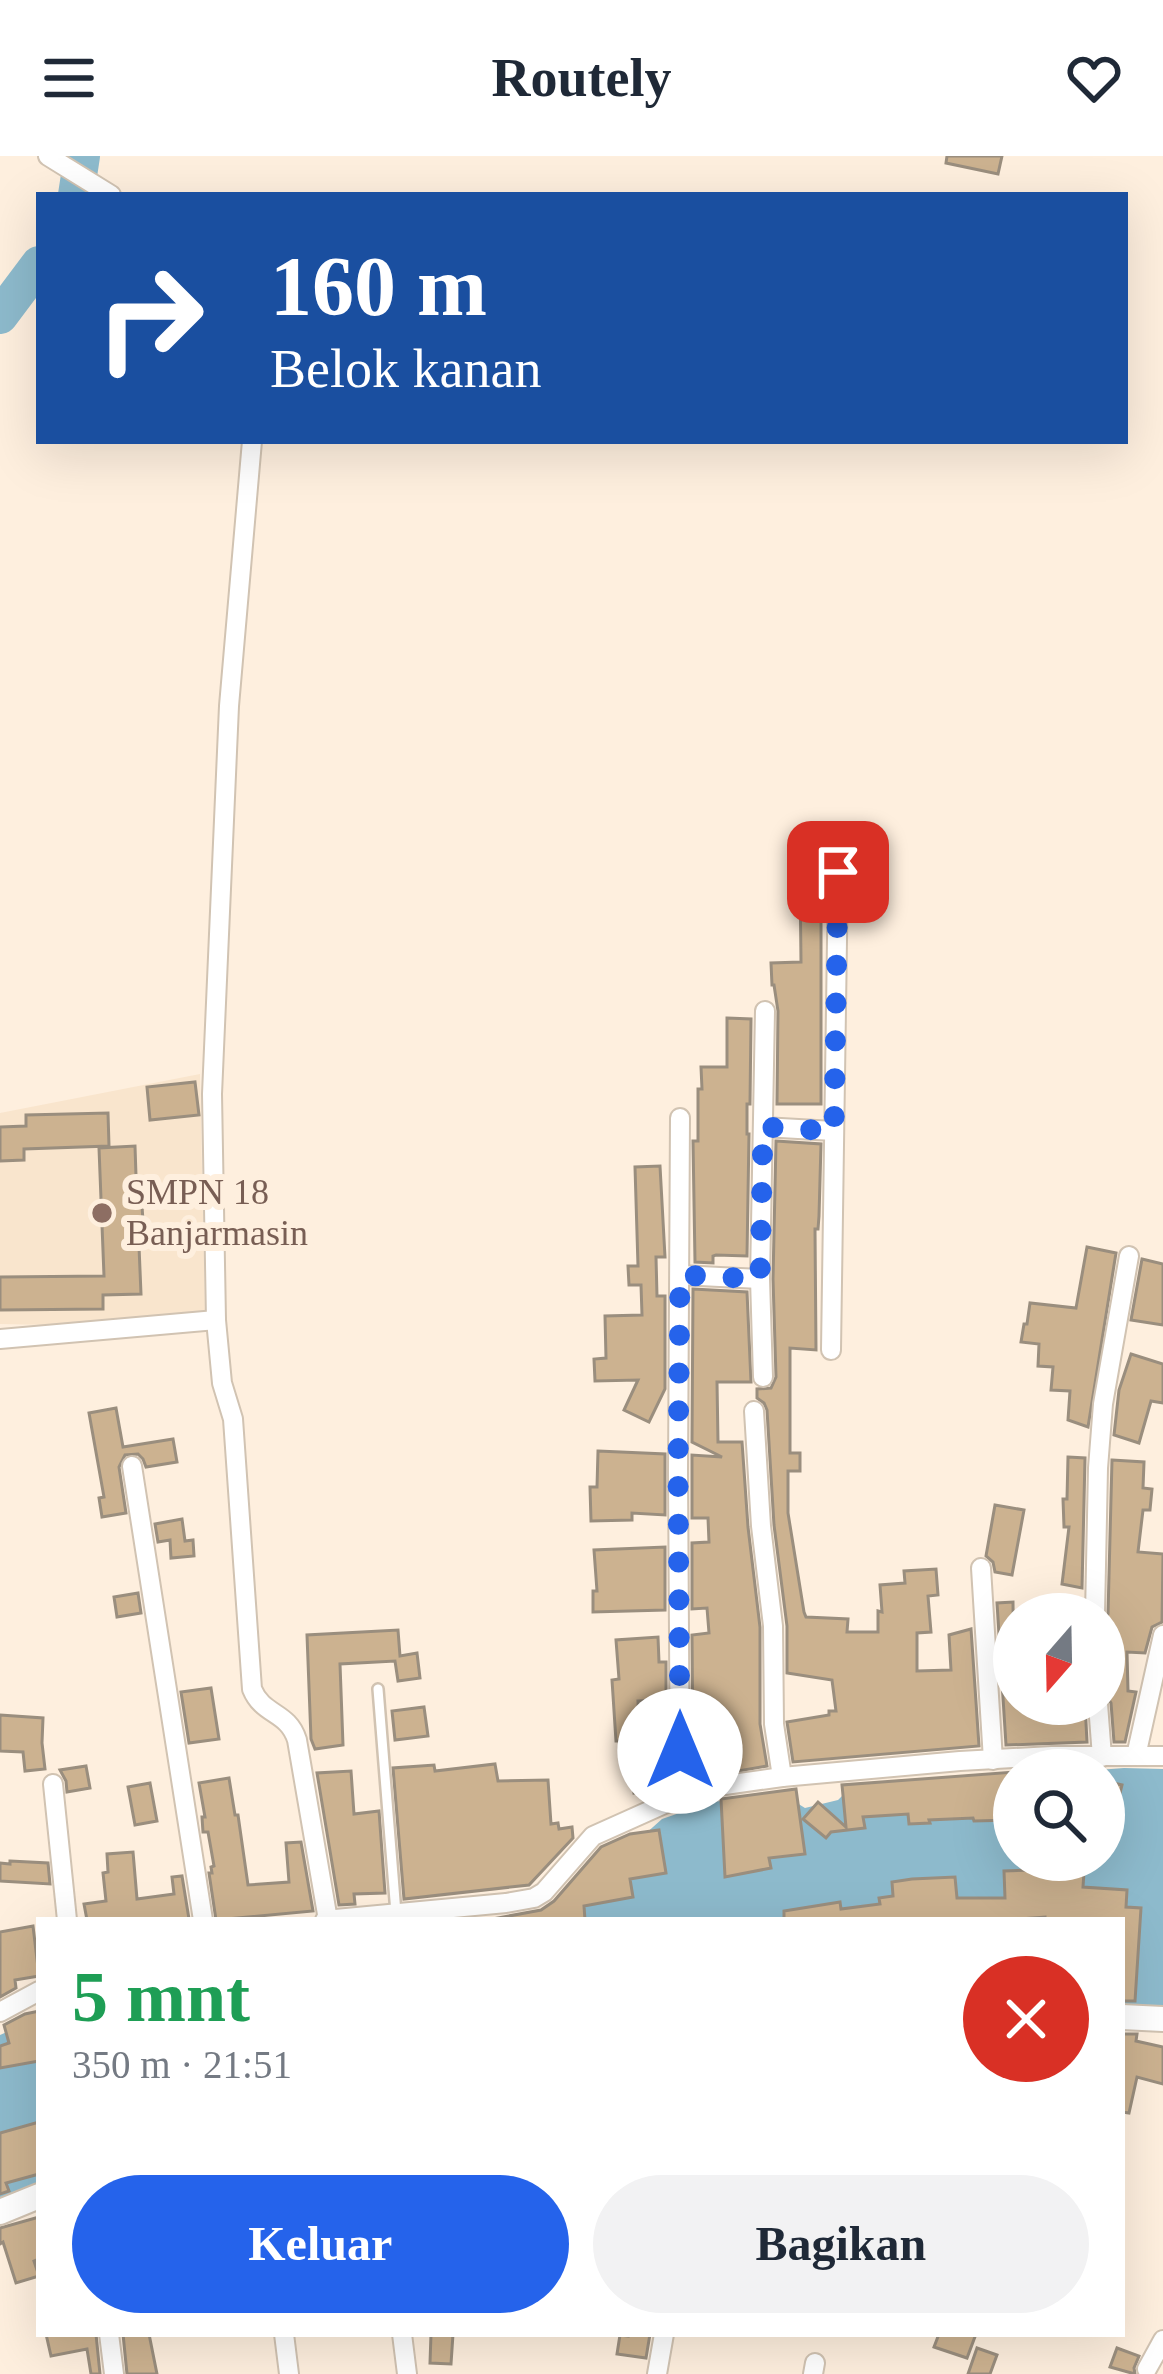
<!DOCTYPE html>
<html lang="id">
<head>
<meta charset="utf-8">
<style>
  :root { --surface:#fff; --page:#f2f2f3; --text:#1f2937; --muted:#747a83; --accent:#2563eb }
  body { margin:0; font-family:"Times New Roman",serif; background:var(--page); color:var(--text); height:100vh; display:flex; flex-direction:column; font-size:45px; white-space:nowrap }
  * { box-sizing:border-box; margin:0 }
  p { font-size:39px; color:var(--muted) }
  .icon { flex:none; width:66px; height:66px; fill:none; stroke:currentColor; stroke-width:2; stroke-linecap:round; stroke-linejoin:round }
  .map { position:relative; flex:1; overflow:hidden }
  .drawer { position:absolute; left:36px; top:1761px; width:1089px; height:420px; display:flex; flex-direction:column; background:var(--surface); border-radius:0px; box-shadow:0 12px 48px #0002 }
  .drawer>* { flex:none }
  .guide { position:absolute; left:36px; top:36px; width:1092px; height:252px; border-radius:0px; box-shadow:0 12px 48px #0002; background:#1a4fa0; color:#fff; overflow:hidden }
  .needle { width:78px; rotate:200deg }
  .tools { position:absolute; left:993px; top:1437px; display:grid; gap:24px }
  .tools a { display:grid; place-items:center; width:132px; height:132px; border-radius:50%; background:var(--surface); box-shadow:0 12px 48px #0002; font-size:60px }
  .pin { position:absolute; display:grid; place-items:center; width:102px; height:102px; color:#fff; margin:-51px; border-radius:24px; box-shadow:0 6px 18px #0006 }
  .me { position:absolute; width:132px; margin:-66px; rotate:0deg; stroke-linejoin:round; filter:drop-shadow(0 0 9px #0008) }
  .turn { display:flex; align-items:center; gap:42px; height:252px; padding:0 36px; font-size:54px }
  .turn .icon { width:156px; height:156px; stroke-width:2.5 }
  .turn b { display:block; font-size:84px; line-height:102px }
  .round { display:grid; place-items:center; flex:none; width:126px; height:126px; border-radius:63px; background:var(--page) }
  .summary { display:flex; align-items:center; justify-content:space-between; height:204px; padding:0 36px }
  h1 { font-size:72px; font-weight:700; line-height:90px; color:#1e9e55 }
  .action { display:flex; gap:24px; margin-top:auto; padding:24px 36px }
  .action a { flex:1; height:138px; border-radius:72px; background:var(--accent); color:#fff; font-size:48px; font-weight:700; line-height:138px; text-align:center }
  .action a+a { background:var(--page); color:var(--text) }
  header { display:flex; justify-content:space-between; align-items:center; height:156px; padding:0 36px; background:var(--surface); font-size:54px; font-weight:700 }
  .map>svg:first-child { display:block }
</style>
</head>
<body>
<header><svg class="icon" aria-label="menu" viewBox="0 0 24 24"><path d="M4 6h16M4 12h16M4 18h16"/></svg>Routely<svg class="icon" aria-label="heart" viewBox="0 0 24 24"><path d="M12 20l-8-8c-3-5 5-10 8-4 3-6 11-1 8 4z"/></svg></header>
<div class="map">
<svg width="1163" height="2218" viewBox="0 0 1163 2218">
  <rect width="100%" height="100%" fill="#feefde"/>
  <path fill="#f9e5cd" d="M200 918 205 1158 52 1169 0 1168V957Z"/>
  <g fill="#8dbacc">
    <path d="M1124 1612 1163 1613V1851L1122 1849V1764H486L537 1760 571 1744 662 1663 711 1646 784 1639 805 1652 838 1644 848 1634 1014 1621V1704H1104V1614H1098Z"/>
    <path d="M39 1862V2029L0 2044V1879Z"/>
  </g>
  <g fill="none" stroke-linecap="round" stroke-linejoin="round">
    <g stroke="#8dbacc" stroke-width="36">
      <path d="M76 39 82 0"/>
      <path d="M0 160 39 108"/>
    </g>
  </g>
  <g fill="#ccb290" stroke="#9a8e7e" stroke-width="3">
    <path d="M947 0H1002L998 18 946 7Z"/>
    <path d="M800 718 821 719V948H777L778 855 774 829H772L771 807 801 806Z"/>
    <path d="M727 862 751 863 750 948H747V978H749L747 1100 716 1099 713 1100V1107L695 1106 693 985H698V933H702L701 911H727Z"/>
    <path d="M195 926 199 959 150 964 147 931Z"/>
    <path d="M108 957 109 990 24 993V1004L0 1005V971L26 970V959Z"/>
    <path d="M776 985 821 988 819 1060 818 1073H815L816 1194 790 1192V1297H800V1315H788V1357L804 1456 806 1461 848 1463 847 1476H878V1455L882 1456 880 1429 905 1427 904 1415 936 1413 938 1439 928 1440 931 1476 917 1477V1515L951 1514 949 1479 971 1473 979 1590 793 1606 787 1566 829 1559V1555H836L832 1524 787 1517V1470L774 1369 767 1254 764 1247 757 1242V1233L771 1232 776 1221 773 1123Z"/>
    <path d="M135 990 137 1050H142L143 1065 138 1066 141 1138 103 1139V1153L0 1154V1121L104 1120 99 992Z"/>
    <path d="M660 1010 665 1101H656L657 1140H665V1233L649 1266 624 1254 638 1224 595 1225 594 1203 606 1202 605 1160 642 1159 641 1129H629L628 1110H638L635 1011Z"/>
    <path d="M1087 1091 1116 1097 1088 1271 1068 1264 1070 1235 1051 1234 1053 1211 1038 1210 1039 1188 1021 1186 1024 1168H1027L1030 1147 1076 1152Z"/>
    <path d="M1142 1103 1163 1108V1169L1131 1164Z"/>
    <path d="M693 1133 747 1136 751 1226H717L718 1286H742L748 1371 760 1471V1568L767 1610 698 1622 696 1598H693L692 1479 709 1477 707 1452 692 1453V1387L709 1386 708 1362H692V1299L722 1301 692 1286Z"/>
    <path d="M1131 1198 1163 1208V1247L1151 1245 1139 1287 1114 1279 1119 1234Z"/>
    <path d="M116 1252 123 1291 173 1283 177 1306 146 1311 143 1303 138 1298 125 1299 119 1311 126 1357 102 1361 99 1342 104 1341 89 1257Z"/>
    <path d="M598 1295 665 1298V1359L632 1357V1364L591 1365 590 1331H597Z"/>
    <path d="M1068 1301 1085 1302 1082 1432 1062 1428 1069 1371H1064L1063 1343H1067Z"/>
    <path d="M1112 1304 1144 1306 1143 1332 1152 1333 1150 1354H1143L1138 1396 1163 1398 1162 1466 1152 1471 1145 1497 1127 1496 1128 1535 1136 1536 1125 1586H1114L1111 1547 1104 1536V1468L1108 1458Z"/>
    <path d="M995 1349 1024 1354 1012 1419 995 1416 993 1406 986 1400Z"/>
    <path d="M182 1363 185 1385 193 1384 194 1400 171 1402 170 1384 158 1386 155 1368Z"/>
    <path d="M665 1391V1454L593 1456V1435H597L594 1394Z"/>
    <path d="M138 1437 141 1457 117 1461 114 1441Z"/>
    <path d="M1013 1446 1014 1548H1050L1051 1559 1083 1558 1082 1548H1085L1087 1586 1006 1589 997 1447Z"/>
    <path d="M398 1474 400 1500 417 1497 420 1522 398 1525 395 1505 340 1508 343 1589 315 1593 311 1583 307 1479Z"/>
    <path d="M658 1481 659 1506H666V1544L638 1545 639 1577 666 1574V1600H662L666 1632 634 1637 628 1585H616L612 1524 619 1523 616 1484Z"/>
    <path d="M211 1532 219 1583 189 1587 181 1536Z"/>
    <path d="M424 1551 428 1580 395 1584 392 1555Z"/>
    <path d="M0 1559 43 1562 42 1587 45 1613 25 1615 23 1596 0 1595Z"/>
    <path d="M495 1608 498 1625 548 1624 551 1668 558 1667 559 1673 572 1671 573 1682 529 1729 404 1743 393 1612 434 1609 435 1615Z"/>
    <path d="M86 1610 90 1632 67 1636 66 1625 60 1614Z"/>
    <path d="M351 1615 354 1658 379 1655 385 1737 354 1738 355 1748 339 1749 317 1617Z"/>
    <path d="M1014 1616 1013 1664 974 1665 973 1662 929 1664 930 1667 909 1668 908 1658 863 1661 865 1672 831 1676 826 1682 803 1663 818 1646 846 1671 842 1629Z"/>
    <path d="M229 1622 235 1659H238L248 1729 289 1726 286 1687 301 1686 313 1755 216 1764 209 1717H212L211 1711 214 1710 208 1676H203L202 1661H205L199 1627Z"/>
    <path d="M1104 1625 1122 1629 1110 1679 1104 1678Z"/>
    <path d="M150 1627 157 1665 135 1669 128 1631Z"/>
    <path d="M796 1633 805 1698 769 1702 771 1712 725 1721 721 1643Z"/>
    <path d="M659 1674 666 1717 630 1723 633 1741 584 1750 585 1764H487L541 1754 554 1745 601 1691 630 1678Z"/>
    <path d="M133 1696 137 1743 174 1738 172 1721 182 1720 189 1763 87 1764 84 1748 106 1745 103 1717 108 1716 107 1698Z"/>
    <path d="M10 1705 48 1707 50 1728 0 1725V1707L10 1708Z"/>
    <path d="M1032 1714 1084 1716 1083 1731 1127 1734 1126 1751 1141 1752 1135 1845H1122V1764H1045V1761L1005 1764H784V1755L840 1746 841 1753 880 1748 879 1742 893 1740 892 1726 912 1723 955 1721 957 1742H1005L1004 1715Z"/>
    <path d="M33 1770 39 1820 15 1824 16 1832 0 1841V1776Z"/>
    <path d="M39 1855V1905L0 1912V1890L9 1887 4 1869 25 1858Z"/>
    <path d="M1122 1878H1137L1136 1885 1163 1891V1928L1137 1921 1129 1957 1122 1956Z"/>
    <path d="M39 1966V2018L6 2027 9 2035 0 2038V1977Z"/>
    <path d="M39 2061V2103L34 2105 39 2120 16 2127 3 2086 0 2088V2072Z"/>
    <path d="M46 2178H96L100 2218H91L87 2193 51 2200Z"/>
    <path d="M123 2178H149L157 2218H127Z"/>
    <path d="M431 2178H453L451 2208 430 2207Z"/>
    <path d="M628 2178H650L646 2202 617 2198 620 2179 628 2180Z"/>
    <path d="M939 2178H976L967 2202 934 2191Z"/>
    <path d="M977 2192 997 2199 990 2218H968Z"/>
    <path d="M1117 2192 1139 2200 1134 2212 1135 2218 1110 2211Z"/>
  </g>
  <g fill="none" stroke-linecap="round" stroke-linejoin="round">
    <defs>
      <path id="service" d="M378 1533 396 1757"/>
      <g id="minor">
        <path d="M48 0 111 39"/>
        <path d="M252 285 229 550 212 938 216 1164 222 1227 233 1263 252 1533C263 1560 288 1555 297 1584L328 1764"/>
        <path d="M680 962 678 1317 680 1641"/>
        <path d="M763 971 834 975"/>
        <path d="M680 1119 760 1123"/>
        <path d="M0 1183 216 1164"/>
        <path d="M831 1194 838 716"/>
        <path d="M763 1221 760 1123 765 855"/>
        <path d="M754 1255 761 1370 773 1470 774 1568 782 1621"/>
        <path d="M132 1310 203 1764"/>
        <path d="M981 1412 993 1604"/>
        <path d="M1095 1458 1098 1312 1103 1248 1129 1100"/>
        <path d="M1098 1548 1102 1601"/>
        <path d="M1136 1600 1163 1479"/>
        <path d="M53 1628 67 1764"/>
        <path d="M325 1764 506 1747 534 1742 544 1736 593 1680 680 1641 718 1630 782 1621 960 1605 1052 1600H1163"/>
        <path d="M0 1856 39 1835"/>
        <path d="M109 2178 114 2218"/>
        <path d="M284 2178 289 2218"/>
        <path d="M402 2178 407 2218"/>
        <path d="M1147 2213 1163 2184"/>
        <path d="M657 2218 664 2178"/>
        <path d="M813 2218 815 2207"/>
      </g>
      <g id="tertiary">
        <path d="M1122 1861 1163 1863"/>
        <path d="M0 2056 39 2040"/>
      </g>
    </defs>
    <use href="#service" stroke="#d1c3b2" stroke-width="14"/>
    <use href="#minor" stroke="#d1c3b2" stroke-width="22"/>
    <use href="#tertiary" stroke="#d1c3b2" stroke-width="28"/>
    <use href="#service" stroke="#fff" stroke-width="9"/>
    <use href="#minor" stroke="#fff" stroke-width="18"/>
    <use href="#tertiary" stroke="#fff" stroke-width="24"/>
  </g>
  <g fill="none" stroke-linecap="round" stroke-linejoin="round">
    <path stroke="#2563eb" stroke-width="21" stroke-dasharray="0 37.8" d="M680 1595 678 1317 680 1119 760 1123 763 971 834 975 838 716"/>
  </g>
  <circle fill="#8d6e63" stroke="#feefde" stroke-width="4.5" cx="102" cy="1057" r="12"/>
  <g text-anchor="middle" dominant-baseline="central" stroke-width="12" stroke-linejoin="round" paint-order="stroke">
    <g font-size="36" fill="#785e54" stroke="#feefde" text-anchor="start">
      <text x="126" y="1036">SMPN 18<tspan x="126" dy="41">Banjarmasin</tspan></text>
    </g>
  </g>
</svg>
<div class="tools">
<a><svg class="needle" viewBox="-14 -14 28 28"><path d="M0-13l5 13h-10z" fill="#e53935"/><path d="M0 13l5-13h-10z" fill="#747a83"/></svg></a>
<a><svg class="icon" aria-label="search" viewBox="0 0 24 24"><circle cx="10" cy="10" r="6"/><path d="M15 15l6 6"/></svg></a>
</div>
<div class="pin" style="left:838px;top:716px;background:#d93025"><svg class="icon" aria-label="arrive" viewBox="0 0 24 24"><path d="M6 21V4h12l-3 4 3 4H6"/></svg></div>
<svg class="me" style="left:680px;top:1595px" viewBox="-20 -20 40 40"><circle r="19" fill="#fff"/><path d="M0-13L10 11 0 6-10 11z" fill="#2563eb"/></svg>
<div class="guide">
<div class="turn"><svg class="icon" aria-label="right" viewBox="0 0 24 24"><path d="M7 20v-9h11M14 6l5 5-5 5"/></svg><div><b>160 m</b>Belok kanan</div></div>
</div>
<section class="drawer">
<div class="summary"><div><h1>5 mnt</h1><p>350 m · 21:51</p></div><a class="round" style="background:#d93025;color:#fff"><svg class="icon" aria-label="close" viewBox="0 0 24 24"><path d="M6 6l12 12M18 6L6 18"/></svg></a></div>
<div class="action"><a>Keluar</a><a>Bagikan</a></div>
</section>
</div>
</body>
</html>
